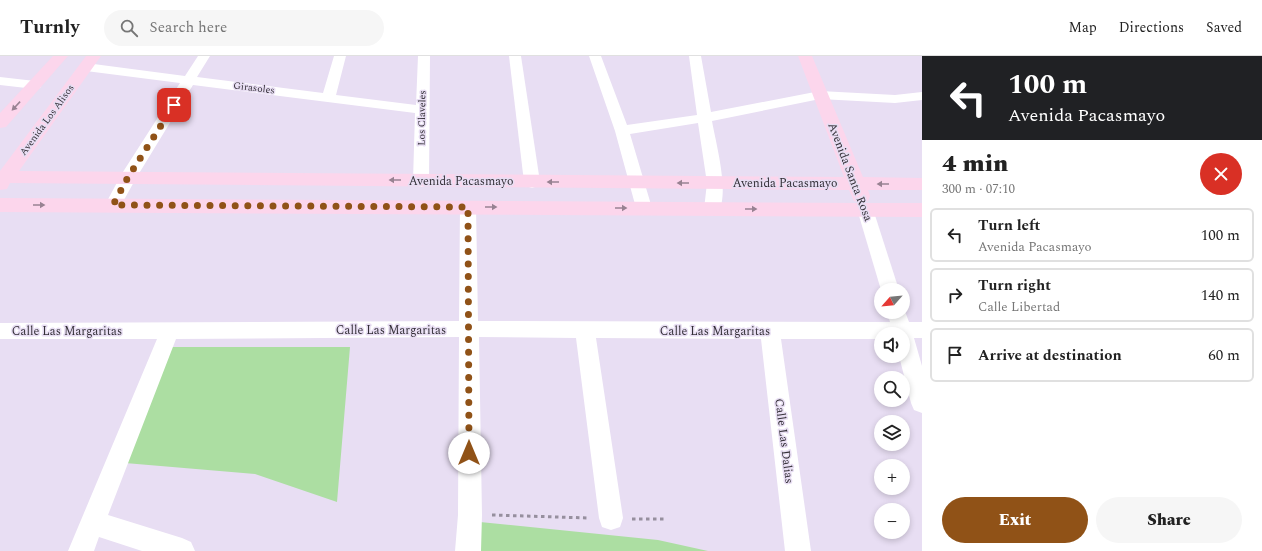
<!DOCTYPE html>
<html lang="en">
<head>
<meta charset="utf-8">
<style>
  :root { --surface:#fff; --page:#f6f6f6; --text:#222; --muted:#767676; --line:#e0e0e0; --accent:#905217 }
  body { margin:0; font-family:Spectral,serif; background:var(--page); color:var(--text); height:100vh; display:flex; flex-direction:column; font-size:15px; white-space:nowrap }
  * { box-sizing:border-box; margin:0 }
  p { font-size:13px; color:var(--muted) }
  .icon { flex:none; width:22px; height:22px; fill:none; stroke:currentColor; stroke-width:2; stroke-linecap:round; stroke-linejoin:round }
  .map { position:relative; flex:1; overflow:hidden }
  .sheet { display:flex; flex-direction:column; background:var(--surface); width:340px }
  .sheet>* { flex:none }
  .top-card { background:#202124; color:#fff; overflow:hidden }
  .needle { width:26px; rotate:243deg }
  .controls { position:absolute; left:874px; top:227px; display:grid; gap:8px }
  .controls a { display:grid; place-items:center; width:36px; height:36px; border-radius:50%; background:var(--surface); box-shadow:0 2px 6px #0003; font-size:20px }
  .pin { position:absolute; display:grid; place-items:center; width:34px; height:34px; color:#fff; margin:-17px; border-radius:8px; box-shadow:0 2px 6px #0006 }
  .me { position:absolute; width:44px; margin:-22px; rotate:0deg; stroke-linejoin:round; filter:drop-shadow(0 0 3px #0008) }
  .turn { display:flex; align-items:center; gap:14px; height:84px; padding:0 20px; font-size:18px }
  .turn .icon { width:52px; height:52px; stroke-width:2.5 }
  .turn b { display:block; font-size:28px; line-height:34px }
  .round { display:grid; place-items:center; flex:none; width:42px; height:42px; border-radius:21px; background:var(--page) }
  .headline { display:flex; align-items:center; justify-content:space-between; height:68px; padding:0 20px }
  h1 { font-size:24px; font-weight:800; line-height:30px }
  .cta { display:flex; gap:8px; margin-top:auto; padding:8px 20px }
  .cta a { flex:1; height:46px; border-radius:24px; background:var(--accent); color:#fff; font-size:16px; font-weight:800; line-height:46px; text-align:center }
  .cta a+a { background:var(--page); color:var(--text) }
  ul { padding:0; list-style:none }
  li { display:flex; align-items:center; gap:12px; height:54px; margin:0 8px 6px; padding:0 12px; border:2px solid var(--line); border-radius:6px }
  li div { flex:1 }
  li b { display:block; font-size:15px }
  li em { font-style:normal }
  header { display:flex; align-items:center; gap:24px; box-sizing:border-box; height:56px; padding:0 20px; background:var(--surface); border-bottom:1px solid var(--line) }
  header strong { font-size:19px }
  nav { display:flex; gap:22px; margin-inline-start:auto; font-size:14px }
  .search { width:280px; height:36px; background:var(--page); display:flex; align-items:center; gap:10px; box-sizing:border-box; padding:0 14px; border-radius:22px; color:var(--muted); font-size:15px }
  main { display:flex; flex:1; min-height:0 }
  .map>svg:first-child { display:block }
</style>
</head>
<body>
<header>
<strong>Turnly</strong>
<div class="search"><svg class="icon" aria-label="search" viewBox="0 0 24 24"><circle cx="10" cy="10" r="6"/><path d="M15 15l6 6"/></svg>Search here</div>
<nav><a>Map</a><a>Directions</a><a>Saved</a></nav>
</header>
<main>
<div class="map">
<svg width="922" height="495" viewBox="0 0 922 495">
  <rect width="100%" height="100%" fill="#e8def3"/>
  <g fill="#acdea2">
    <path d="M170 291H350L337 446 255 418 125 407Z"/>
    <path d="M480 466 658 484 708 495H478Z"/>
  </g>
  <g fill="none" stroke-linecap="round" stroke-linejoin="round">
    <g stroke="#968f9e" stroke-width="3" stroke-dasharray="3.5 3.5" stroke-linecap="butt">
      <path d="M492 459 589 462"/>
      <path d="M632 463H666"/>
    </g>
    <g fill="#fff" fill-rule="evenodd">
      <path d="M198 0H210L197 21 323 37 334 0H346L336 39 416 49 418 0H430L429 125 427 129 421 131 415 129 413 125 415 57 193 29 135 124 119 153 113 155 107 153 105 149 121 119 180 27 86 15 81 14 79 11 81 8 86 7 185 20Z"/>
      <path d="M509 0H521L540 126 538 130 532 132 526 130 524 126Z"/>
      <path d="M589 0H601L627 69 697 59 689 0H701L711 56 820 35 895 39 922 36V44L895 47 820 43 712 65C716 88 730 137 718 157L712 159 706 157 704 153 707 127 698 67 630 78 652 152 650 156 644 158 638 156 636 152 615 75Z"/>
      <path d="M0 21 35 25 40 26 42 29 40 32 35 33 0 29Z"/>
      <path d="M468 145 474 147 476 151 478 265 890 266 887 256H903V250L909 266H922V282H914L922 310V357L914 354 911 347 899 300H903V278H881V283H781L811 495H785L761 283 596 282 623 462 620 471 611 474 602 471 599 462 576 282 479 281 482 459 481 495H455L458 459 459 281 176 283 108 459 182 482 191 486 195 495H142L99 481 94 495H68L157 283H0V267L459 265 460 151 462 147Z"/>
      <path d="M865 147 871 149 873 153 899 234H881L857 153 859 149Z"/>
    </g>
    <g fill="#fcd6ec" fill-rule="evenodd">
      <path d="M53 0H68L6 71 0 72V57Z"/>
      <path d="M86 0H101L19 115 844 121 798 0H812L863 121 922 122V134H868L870 140 868 145 861 147H922V161L0 156V142L861 147 854 145 849 134 10 127 7 133 0 134V115Z"/>
    </g>
  </g>
  <defs><path id="oneway-solid" d="M-6-.8H1V-3.2L6.5 0L1 3.2V.8H-6Z"/></defs>
  <g fill="#988292">
    <use href="#oneway-solid" transform="translate(16 50) rotate(133)"/>
    <use href="#oneway-solid" transform="translate(395 124) rotate(-180)"/>
    <use href="#oneway-solid" transform="translate(553 126) rotate(-180)"/>
    <use href="#oneway-solid" transform="translate(683 127) rotate(-180)"/>
    <use href="#oneway-solid" transform="translate(883 128) rotate(-180)"/>
    <use href="#oneway-solid" transform="translate(39 149)"/>
    <use href="#oneway-solid" transform="translate(491 151)"/>
    <use href="#oneway-solid" transform="translate(621 152)"/>
    <use href="#oneway-solid" transform="translate(751 153)"/>
  </g>
  <g fill="none" stroke-linecap="round" stroke-linejoin="round">
    <path stroke="#905217" stroke-width="7" stroke-dasharray="0 12.6" d="M174 49 127 123 113 149 468 151 469 397"/>
  </g>
  <g text-anchor="middle" dominant-baseline="central" stroke-width="3" stroke-linejoin="round" paint-order="stroke">
    <g font-size="10" fill="#332f37" stroke="#e8def3">
      <text transform="translate(254 32) rotate(7)">Girasoles</text>
      <text transform="translate(422 62) rotate(-89)">Los Claveles</text>
      <text transform="translate(47 64) rotate(-54)">Avenida Los Alisos</text>
    </g>
    <g font-size="12" fill="#332f37" stroke="#e8def3">
      <text transform="translate(850 116) rotate(69)">Avenida Santa Rosa</text>
      <text x="461" y="125">Avenida Pacasmayo</text>
      <text x="785" y="127">Avenida Pacasmayo</text>
      <text x="391" y="274">Calle Las Margaritas</text>
      <text x="67" y="275">Calle Las Margaritas</text>
      <text x="715" y="275">Calle Las Margaritas</text>
      <text transform="translate(784 385) rotate(83)">Calle Las Dalias</text>
    </g>
  </g>
</svg>
<div class="controls">
<a><svg class="needle" viewBox="-14 -14 28 28"><path d="M0-13l5 13h-10z" fill="#e53935"/><path d="M0 13l5-13h-10z" fill="#767676"/></svg></a>
<a><svg class="icon" aria-label="sound" viewBox="0 0 24 24"><path d="M4 9h4l5-4v14l-5-4H4zM17 9q2 3 0 6"/></svg></a>
<a><svg class="icon" aria-label="search" viewBox="0 0 24 24"><circle cx="10" cy="10" r="6"/><path d="M15 15l6 6"/></svg></a>
<a><svg class="icon" aria-label="layers" viewBox="0 0 24 24"><path d="M12 4l9 5-9 5-9-5zM3 14l9 5 9-5"/></svg></a>
<a>+</a>
<a>−</a>
</div>
<div class="pin" style="left:174px;top:49px;background:#d93025"><svg class="icon" aria-label="arrive" viewBox="0 0 24 24"><path d="M6 21V4h12l-3 4 3 4H6"/></svg></div>
<svg class="me" style="left:469px;top:397px" viewBox="-20 -20 40 40"><circle r="19" fill="#fff"/><path d="M0-13L10 11 0 6-10 11z" fill="#905217"/></svg>
</div>
<section class="sheet">
<div class="top-card">
<div class="turn"><svg class="icon" aria-label="left" viewBox="0 0 24 24"><path d="M17 20v-9H6M10 6l-5 5 5 5"/></svg><div><b>100 m</b>Avenida Pacasmayo</div></div>
</div>
<div class="headline"><div><h1>4 min</h1><p>300 m · 07:10</p></div><a class="round" style="background:#d93025;color:#fff"><svg class="icon" aria-label="close" viewBox="0 0 24 24"><path d="M6 6l12 12M18 6L6 18"/></svg></a></div>
<ul>
<li><svg class="icon" aria-label="left" viewBox="0 0 24 24"><path d="M17 20v-9H6M10 6l-5 5 5 5"/></svg><div><b>Turn left</b><p>Avenida Pacasmayo</p></div><em>100 m</em></li>
<li><svg class="icon" aria-label="right" viewBox="0 0 24 24"><path d="M7 20v-9h11M14 6l5 5-5 5"/></svg><div><b>Turn right</b><p>Calle Libertad</p></div><em>140 m</em></li>
<li><svg class="icon" aria-label="arrive" viewBox="0 0 24 24"><path d="M6 21V4h12l-3 4 3 4H6"/></svg><div><b>Arrive at destination</b></div><em>60 m</em></li>
</ul>
<div class="cta"><a>Exit</a><a>Share</a></div>
</section>
</main>
</body>
</html>
